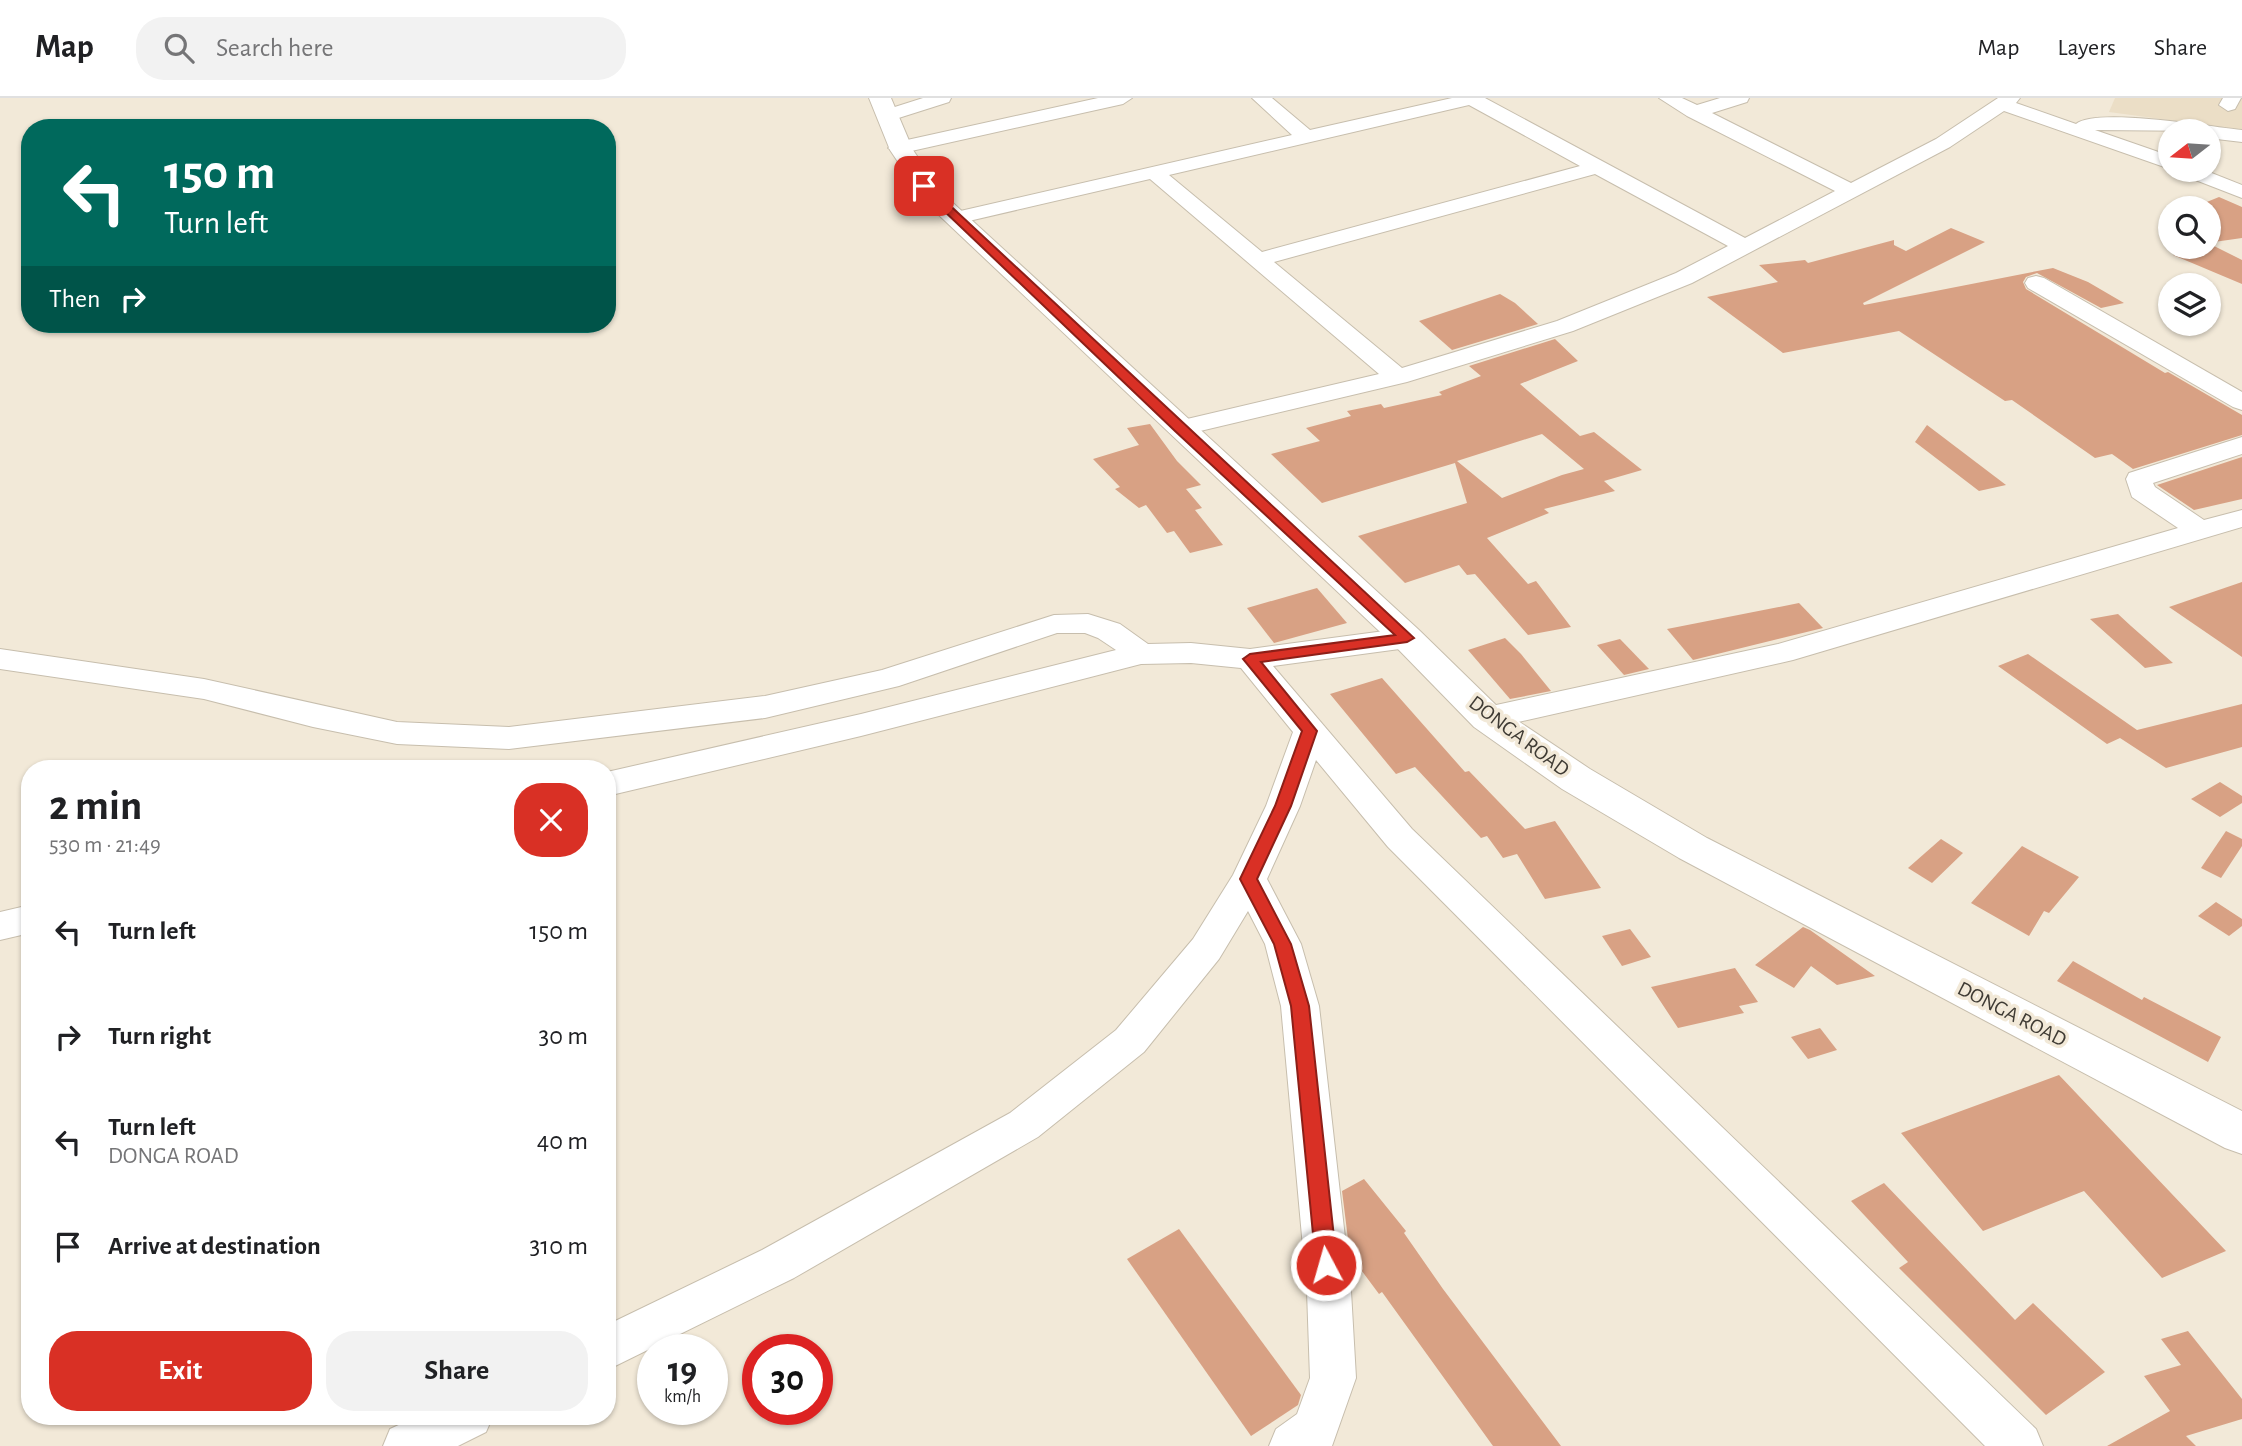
<!DOCTYPE html>
<html lang="en">
<head>
<meta charset="utf-8">
<style>
  :root { --surface:#fff; --page:#f2f2f2; --text:#202124; --muted:#757577; --line:#e0e0e0; --accent:#d93025 }
  body { margin:0; font-family:"Alegreya Sans",sans-serif; background:var(--page); color:var(--text); height:100vh; display:flex; flex-direction:column; font-size:26px; white-space:nowrap }
  * { box-sizing:border-box; margin:0 }
  p { font-size:23px; color:var(--muted) }
  .icon { flex:none; width:38px; height:38px; fill:none; stroke:currentColor; stroke-width:2; stroke-linecap:round; stroke-linejoin:round }
  .map { position:relative; flex:1; overflow:hidden }
  .panel { position:absolute; left:21px; top:662px; width:595px; height:665px; display:flex; flex-direction:column; background:var(--surface); border-radius:28px; box-shadow:0 2px 5px #0004 }
  .panel>* { flex:none }
  .top-card { position:absolute; left:21px; top:21px; width:595px; height:214px; border-radius:28px; box-shadow:0 2px 5px #0004; background:#00695c; color:#fff; overflow:hidden }
  .needle { width:46px; rotate:253deg }
  .buttons { position:absolute; left:2158px; top:21px; display:grid; gap:14px }
  .buttons a { display:grid; place-items:center; width:63px; height:63px; border-radius:50%; background:var(--surface); box-shadow:0 2px 5px #0004; font-size:35px }
  .speed { position:absolute; left:637px; top:1236px; display:flex; gap:14px; font-size:35px; font-weight:700; text-align:center }
  .speed>* { display:grid; place-content:center; width:91px; height:91px; border-radius:50%; background:var(--surface); box-shadow:0 2px 5px #0004; line-height:1 }
  .speed small { font-size:18px; font-weight:400 }
  .speed .limit { border:10px solid #d22; background:#fff; color:#111 }
  .pin { position:absolute; display:grid; place-items:center; width:60px; height:60px; color:#fff; margin:-30px; border-radius:14px; box-shadow:0 4px 10px #0006 }
  .me { position:absolute; width:77px; margin:-38px; rotate:354deg; stroke-linejoin:round; filter:drop-shadow(0 0 5px #0008) }
  .turn { display:flex; align-items:center; gap:24px; height:147px; padding:0 28px; font-size:32px }
  .turn .icon { width:91px; height:91px; stroke-width:2.5 }
  .turn b { display:block; font-size:49px; line-height:60px }
  .then { display:flex; align-items:center; height:66px; padding:0 28px; background:#0003; gap:14px; font-size:26px }
  .round { display:grid; place-items:center; flex:none; width:74px; height:74px; border-radius:28px; background:var(--page) }
  .head { display:flex; align-items:center; justify-content:space-between; height:119px; padding:0 28px }
  h1 { font-size:42px; font-weight:600; line-height:52px }
  .button { display:flex; gap:14px; margin-top:auto; padding:14px 28px }
  .button a { flex:1; height:80px; border-radius:28px; background:var(--accent); color:#fff; font-size:28px; font-weight:600; line-height:80px; text-align:center }
  .button a+a { background:var(--page); color:var(--text) }
  ul { padding:0; list-style:none }
  li { display:flex; align-items:center; gap:21px; height:105px; padding:0 28px }
  li div { flex:1 }
  li b { display:block; font-size:26px }
  li em { font-style:normal }
  header { display:flex; align-items:center; gap:42px; box-sizing:border-box; height:98px; padding:0 35px; background:var(--surface); border-bottom:2px solid var(--line) }
  header strong { font-size:33px }
  nav { display:flex; gap:38px; margin-inline-start:auto; font-size:24px }
  .search { width:490px; height:63px; background:var(--page); display:flex; align-items:center; gap:18px; box-sizing:border-box; padding:0 24px; border-radius:28px; color:var(--muted); font-size:26px }
  .map>svg:first-child { display:block }
</style>
</head>
<body>
<header>
<strong>Map</strong>
<div class="search"><svg class="icon" aria-label="search" viewBox="0 0 24 24"><circle cx="10" cy="10" r="6"/><path d="M15 15l6 6"/></svg>Search here</div>
<nav><a>Map</a><a>Layers</a><a>Share</a></nav>
</header>
<div class="map">
<svg width="2242" height="1348" viewBox="0 0 2242 1348">
  <rect width="100%" height="100%" fill="#f2e9d8"/>
  <path fill="#ebdec6" d="M2115 0H2242V32L2109 14Z"/>
  <g fill="#d8a184" fill-rule="evenodd">
    <path d="M2219 99 2242 109V140L2214 144 2208 142V110H2192Z"/>
    <path d="M1951 130 1985 144 1863 205 1864 207 2053 170 2088 184 2124 205 2101 210 2037 175 2026 179 2023 184 2026 191 2165 275 2168 274 2242 317V337L2133 371 2112 356 2095 360 2012 302 2005 303 1899 233 1783 255 1707 199 1778 184 1759 167 1805 162 1808 165 1894 142V147L1906 153Z"/>
    <path d="M2212 147 2242 162V186L2173 157Z"/>
    <path d="M1500 196 1515 205 1538 226 1452 252 1419 223Z"/>
    <path d="M1555 241 1578 263 1520 286 1580 338 1594 334 1642 372 1604 383 1615 393 1544 411 1549 415 1487 440 1528 486 1536 483 1571 529 1528 537 1475 476 1467 477 1459 467 1405 485 1358 438 1467 405 1455 365 1322 405 1271 356 1320 343 1306 330 1351 318 1347 313 1381 306 1384 310 1442 297 1439 294 1481 278 1469 268ZM1542 336 1584 371 1562 377 1502 400 1457 363Z"/>
    <path d="M1150 326 1177 363 1201 387 1186 391 1202 410 1195 412 1223 447 1190 455 1174 433 1167 435 1146 407 1139 410 1115 391 1120 389 1093 361 1139 347 1127 330Z"/>
    <path d="M1927 327 2006 387 1979 393 1915 344Z"/>
    <path d="M2242 359V401L2194 412 2157 387Z"/>
    <path d="M2242 484V559L2169 509Z"/>
    <path d="M1317 490 1347 525 1274 545 1247 510Z"/>
    <path d="M1799 505 1823 530 1693 562 1667 531Z"/>
    <path d="M2118 516 2131 528 2173 565 2145 570 2090 521Z"/>
    <path d="M1505 540 1521 556 1551 593 1510 601 1468 552Z"/>
    <path d="M1620 541 1649 571 1624 577 1597 547Z"/>
    <path d="M2028 556 2137 632 2242 606V649L2166 670 2120 640 2107 646 1998 568Z"/>
    <path d="M1382 580 1465 674 1469 673 1525 731 1555 723 1601 790 1545 801 1517 756 1503 760 1487 738 1481 740 1415 669 1396 676 1330 596Z"/>
    <path d="M2220 684 2242 698V705L2220 719 2191 701Z"/>
    <path d="M2226 733 2242 741V748L2221 780 2201 770Z"/>
    <path d="M1941 741 1963 755 1932 785 1908 770Z"/>
    <path d="M2022 748 2079 779 2049 815 2044 813 2029 838 1971 805Z"/>
    <path d="M2216 804 2242 821V828L2229 838 2198 818Z"/>
    <path d="M1803 829 1810 832 1875 878 1837 887 1811 868 1794 890 1755 867Z"/>
    <path d="M1630 831 1651 859 1622 868 1602 838Z"/>
    <path d="M2073 863 2142 902 2144 899 2221 939 2208 964 2057 883Z"/>
    <path d="M1735 870 1758 904 1739 908 1744 915 1678 930 1651 889Z"/>
    <path d="M1820 930 1837 952 1808 961 1791 939Z"/>
    <path d="M2059 977 2226 1153 2162 1180 2084 1093 1983 1133 1901 1035Z"/>
    <path d="M1364 1081 1406 1133 1404 1135 1443 1191 1561 1348H1493L1382 1194 1379 1196 1350 1157 1342 1093Z"/>
    <path d="M1884 1085 2015 1222 2033 1205 2105 1274 2046 1317 1899 1170 1908 1164 1851 1103Z"/>
    <path d="M1179 1131 1301 1297 1298 1307 1251 1338 1127 1161Z"/>
    <path d="M2188 1233 2242 1301V1321L2186 1338 2196 1348H2107L2170 1313 2144 1278 2181 1267 2161 1241Z"/>
  </g>
  <g fill="none" stroke-linecap="round" stroke-linejoin="round">
    <defs>
      <g id="minor">
        <path d="M923 0H951L949 4 886 24 877 18 879 14Z"/>
        <path d="M1098 0H1132L1123 6 898 56 888 50 898 44Z"/>
        <path d="M1252 0H1272L1310 32 1452 0H1485L1745 140 1835 93 1687 18 1659 0H1682L1697 7 1720 0H1749L1747 4 1712 15 1851 85 1936 41 1998 0H2020L2016 5 2076 26C2096 9 2212 29 2242 32V44L2208 40V33L2095 32 2170 58V71L2004 13 1950 49 1692 185 1573 233 1407 284 1179 338 1170 335 1166 330 1170 325 1379 276 1150 81 956 126 949 124 945 120 949 116 956 114 1292 37ZM1469 7 1580 68 1262 154 1169 77ZM1595 76 1728 148 1676 175 1557 223 1402 270 1274 164Z"/>
        <path d="M2223 0H2241L2235 11 2228 13 2219 7Z"/>
        <path d="M2177 72H2204L2242 87V100L2180 76Z"/>
        <path d="M2036 178 2044 180 2242 294V312L2233 309 2028 190 2025 185 2028 180Z"/>
        <path d="M2242 339V356L2153 385 2155 389 2204 422 2242 412V429L1793 562 1487 631 1476 628 1471 620 1476 612 1487 609 1778 546 2178 430 2132 399 2126 381 2129 375Z"/>
        <path d="M1088 516 1120 526 1148 546 1191 545 1250 551 1407 530 1418 533 1422 540 1418 547 1407 550 1273 568 1412 731 2036 1331 2043 1348H1985L1388 749 1316 662 1300 708 1267 781 1301 846 1319 908 1351 1193 1356 1280 1332 1348H1269L1276 1331 1297 1316 1310 1280 1307 1193 1281 908 1265 846 1248 813 1219 861 1144 954 1038 1039 794 1180 607 1272V1227L762 1152 1010 1015 1116 932 1193 841 1233 777 1266 708 1293 634 1241 570 1191 565 1141 566 861 638 607 698V674L861 616 1116 552 1098 540 1085 535H1057L899 588 765 620 509 651 397 646 313 629 204 601 0 571V551L204 581 397 624 509 629 765 598 882 572 1054 517Z"/>
        <path d="M30 807V835L0 842V814Z"/>
        <path d="M418 1318H493L486 1334 458 1348H383L390 1331Z"/>
      </g>
      <path id="tertiary" d="M869 0H891L913 52 941 94 1419 532 1500 611 1590 671 1707 740 2242 1013V1056L2225 1050 1679 760 1562 691 1474 629 1395 548 925 104 890 52Z"/>
    </defs>
    <use href="#minor" stroke="#c7bead" stroke-width="2"/>
    <use href="#tertiary" stroke="#c7bead" stroke-width="2"/>
    <use href="#minor" fill="#fff" fill-rule="evenodd"/>
    <use href="#tertiary" fill="#fff" fill-rule="evenodd"/>
  </g>
  <path fill="#d93025" stroke="#8d1f18" stroke-width="2" d="M920 86H927L1414 540 1407 544 1261 564 1317 633 1291 708 1257 781 1291 846 1309 908 1337 1167 1334 1174 1326 1177 1319 1174 1316 1167 1291 908 1274 846 1240 781 1275 708 1302 633 1243 561 1250 556 1395 537 1175 333 920 90Z"/>
  <g text-anchor="middle" dominant-baseline="central" stroke-width="7" stroke-linejoin="round" paint-order="stroke">
    <g font-size="21" fill="#3f3b34" stroke="#f2e9d8">
      <text transform="translate(1519 638) rotate(37)">DONGA ROAD</text>
      <text transform="translate(2012 916) rotate(27)">DONGA ROAD</text>
    </g>
  </g>
</svg>
<div class="buttons">
<a><svg class="needle" viewBox="-14 -14 28 28"><path d="M0-13l5 13h-10z" fill="#e53935"/><path d="M0 13l5-13h-10z" fill="#757577"/></svg></a>
<a><svg class="icon" aria-label="search" viewBox="0 0 24 24"><circle cx="10" cy="10" r="6"/><path d="M15 15l6 6"/></svg></a>
<a><svg class="icon" aria-label="layers" viewBox="0 0 24 24"><path d="M12 4l9 5-9 5-9-5zM3 14l9 5 9-5"/></svg></a>
</div>
<div class="speed"><div>19<small>km/h</small></div><div class="limit">30</div></div>
<div class="pin" style="left:924px;top:88px;background:#d93025"><svg class="icon" aria-label="arrive" viewBox="0 0 24 24"><path d="M6 21V4h12l-3 4 3 4H6"/></svg></div>
<svg class="me" style="left:1326px;top:1167px" viewBox="-20 -20 40 40"><circle r="17" fill="#d93025" stroke="#fff" stroke-width="3"/><path d="M0-11L8 9 0 5-8 9z" fill="#fff"/></svg>
<div class="top-card">
<div class="turn"><svg class="icon" aria-label="left" viewBox="0 0 24 24"><path d="M17 20v-9H6M10 6l-5 5 5 5"/></svg><div><b>150 m</b>Turn left</div></div>
<div class="then">Then<svg class="icon" aria-label="right" viewBox="0 0 24 24"><path d="M7 20v-9h11M14 6l5 5-5 5"/></svg></div>
</div>
<section class="panel">
<div class="head"><div><h1>2 min</h1><p>530 m · 21:49</p></div><a class="round" style="background:#d93025;color:#fff"><svg class="icon" aria-label="close" viewBox="0 0 24 24"><path d="M6 6l12 12M18 6L6 18"/></svg></a></div>
<ul>
<li><svg class="icon" aria-label="left" viewBox="0 0 24 24"><path d="M17 20v-9H6M10 6l-5 5 5 5"/></svg><div><b>Turn left</b></div><em>150 m</em></li>
<li><svg class="icon" aria-label="right" viewBox="0 0 24 24"><path d="M7 20v-9h11M14 6l5 5-5 5"/></svg><div><b>Turn right</b></div><em>30 m</em></li>
<li><svg class="icon" aria-label="left" viewBox="0 0 24 24"><path d="M17 20v-9H6M10 6l-5 5 5 5"/></svg><div><b>Turn left</b><p>DONGA ROAD</p></div><em>40 m</em></li>
<li><svg class="icon" aria-label="arrive" viewBox="0 0 24 24"><path d="M6 21V4h12l-3 4 3 4H6"/></svg><div><b>Arrive at destination</b></div><em>310 m</em></li>
</ul>
<div class="button"><a>Exit</a><a>Share</a></div>
</section>
</div>
</body>
</html>
